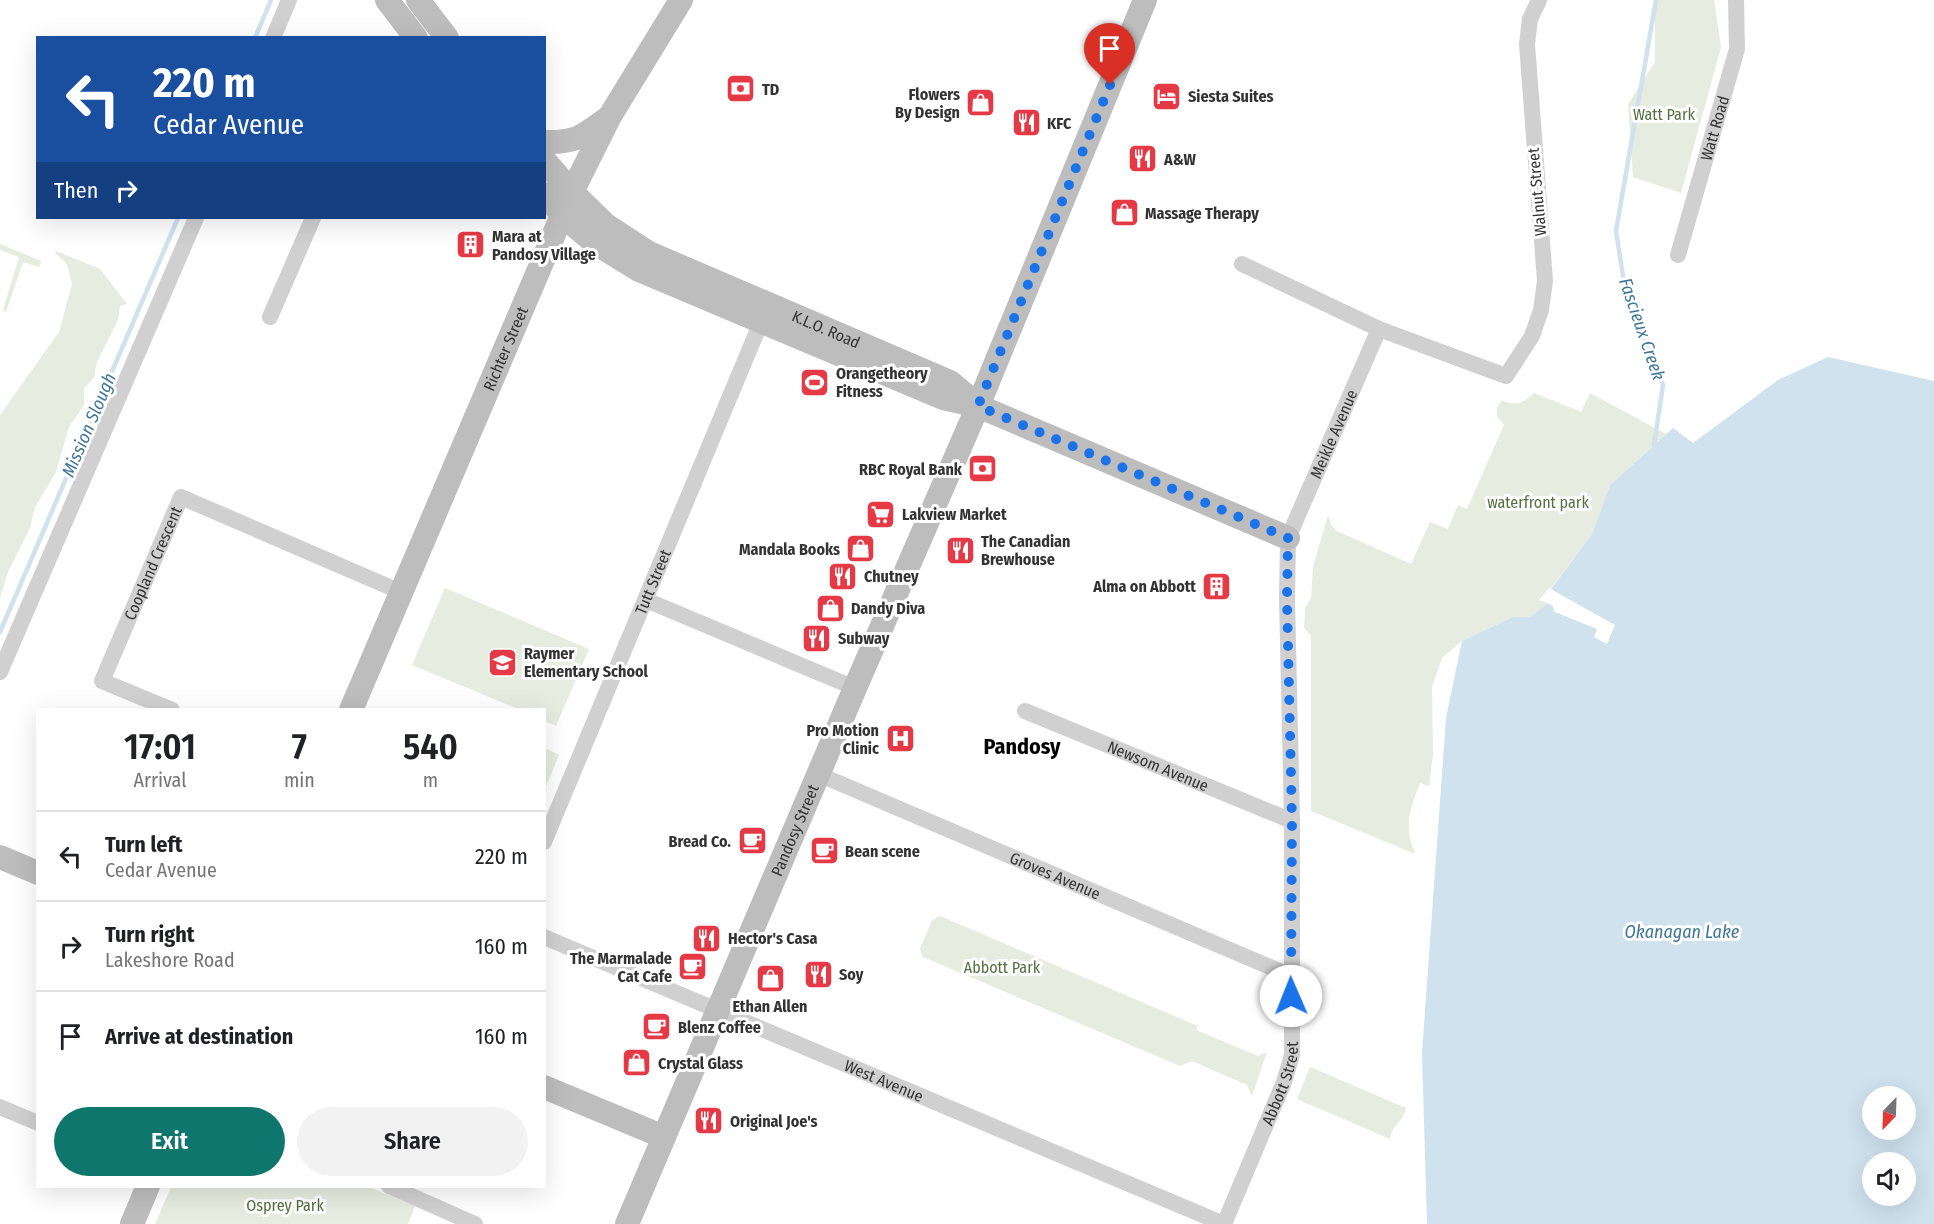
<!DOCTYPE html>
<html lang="en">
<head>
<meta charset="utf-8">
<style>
  :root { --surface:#fff; --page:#f2f2f2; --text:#202124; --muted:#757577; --line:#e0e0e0; --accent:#0f766e }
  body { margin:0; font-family:"Fira Sans Condensed",sans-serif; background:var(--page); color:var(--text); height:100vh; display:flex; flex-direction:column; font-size:22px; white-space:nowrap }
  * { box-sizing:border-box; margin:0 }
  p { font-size:20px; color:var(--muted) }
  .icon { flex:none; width:33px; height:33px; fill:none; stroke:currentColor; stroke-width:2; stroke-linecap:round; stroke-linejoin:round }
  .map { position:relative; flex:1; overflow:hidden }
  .panel { position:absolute; left:36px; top:708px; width:510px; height:480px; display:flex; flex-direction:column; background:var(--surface); border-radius:0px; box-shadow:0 6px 24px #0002 }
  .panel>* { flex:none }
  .hud { position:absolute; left:36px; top:36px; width:510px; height:183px; border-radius:0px; box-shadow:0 6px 24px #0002; background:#1a4fa0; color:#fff; overflow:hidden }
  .needle { width:39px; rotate:203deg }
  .fabs { position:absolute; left:1862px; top:1086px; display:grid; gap:12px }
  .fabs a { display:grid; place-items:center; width:54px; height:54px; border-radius:50%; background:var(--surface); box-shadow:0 6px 24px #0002; font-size:30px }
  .pin { position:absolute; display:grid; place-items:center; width:51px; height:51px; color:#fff; margin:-62px -26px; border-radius:50% 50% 50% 0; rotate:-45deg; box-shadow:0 0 6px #0007 }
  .pin .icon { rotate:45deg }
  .me { position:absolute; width:66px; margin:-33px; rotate:359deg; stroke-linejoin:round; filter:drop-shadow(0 0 4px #0008) }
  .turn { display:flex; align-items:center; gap:21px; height:126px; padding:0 18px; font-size:27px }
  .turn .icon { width:78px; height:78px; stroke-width:2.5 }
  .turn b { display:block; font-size:42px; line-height:51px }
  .then { display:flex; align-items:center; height:57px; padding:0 18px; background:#0003; gap:12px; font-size:22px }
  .eta { display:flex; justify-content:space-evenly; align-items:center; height:102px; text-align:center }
  .eta b { font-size:36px; font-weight:600; line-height:42px }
  .cta { display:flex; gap:12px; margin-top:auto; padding:12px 18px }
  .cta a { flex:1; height:69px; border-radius:36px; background:var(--accent); color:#fff; font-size:24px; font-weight:600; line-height:69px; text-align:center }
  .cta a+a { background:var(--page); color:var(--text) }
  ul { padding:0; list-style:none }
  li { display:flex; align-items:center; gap:18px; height:90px; padding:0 18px; border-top:2px solid var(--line) }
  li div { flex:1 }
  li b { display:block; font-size:22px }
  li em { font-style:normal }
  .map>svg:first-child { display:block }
</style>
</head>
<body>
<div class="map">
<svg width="1934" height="1224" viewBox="0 0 1934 1224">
  <rect width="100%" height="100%" fill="#fff"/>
  <g fill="#e6ecdf">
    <path d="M1655 0H1714L1721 47 1681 193 1633 177 1628 104 1655 62Z"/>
    <path d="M0 244 41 261 39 267 23 262 6 312 3 310 19 257 0 250Z"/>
    <path d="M56 251 100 269 127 304 120 306 118 320 97 362 94 378 84 388V405L69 427 56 472 35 507 30 528 8 572 0 598V415L59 332 72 284 67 264 55 253Z"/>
    <path d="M1534 393 1581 412 1590 393 1666 434 1610 485 1592 534 1542 600 1548 604 1530 617H1513L1462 641 1442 658 1432 687 1433 754 1429 786 1420 783C1410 810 1403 825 1415 853H1413L1311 811V635L1304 628 1305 608 1311 598 1313 567 1328 515 1331 525 1337 531 1411 564 1430 522 1448 529 1458 505 1467 509 1504 425 1497 416V408L1502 400C1514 407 1525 403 1534 393Z"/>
    <path d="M445 588 589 649 556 726 545 721 544 710 518 709 412 665Z"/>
    <path d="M545 748 559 755 545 789Z"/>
    <path d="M940 916 1198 1026 1196 1030 1258 1056 1267 1052 1252 1096 1247 1085 1192 1061 1180 1066 923 957 920 949 932 920Z"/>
    <path d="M1310 1067 1406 1108C1404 1121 1391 1126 1390 1139L1297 1099Z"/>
    <path d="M171 1187H369L415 1206 408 1224H155Z"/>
  </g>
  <path fill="#cfe2ee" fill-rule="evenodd" d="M1828 357 1934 381V1224H1427L1422 1053 1446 718 1462 641 1513 617H1530L1547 604 1542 601 1592 534 1610 485 1673 428 1693 443 1778 380ZM1872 1096H1905V1130H1872ZM1872 1162H1905V1196H1872Z"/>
  <path fill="#fff" d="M1549 588 1615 625 1607 644 1594 637 1597 629 1555 612 1552 605 1539 600Z"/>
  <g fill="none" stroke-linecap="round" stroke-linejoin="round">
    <g stroke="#cfe2ee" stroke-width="4.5">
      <path d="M255 38 271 0"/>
      <path d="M1654 445 1663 385 1625 289 1616 231 1656 0"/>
      <path d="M0 632 178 218"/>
    </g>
    <g stroke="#d0d0d0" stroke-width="16">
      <path d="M273 38 289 0"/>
      <path id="s1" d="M1678 255 1737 49 1736 0"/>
      <path d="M1242 264 1379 329 1506 376 1532 336 1541 310 1545 281 1527 44 1530 19 1539 0"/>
      <path d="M270 317 313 218"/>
      <path d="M646 600 855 688"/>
      <path d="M0 672 196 218"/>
      <path id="s2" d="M172 710 102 681 181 497 401 592"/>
      <path id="s3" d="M1025 711 1292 821"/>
      <path id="s4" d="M818 774 1291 976"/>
      <path id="s5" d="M544 842 761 322"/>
      <path id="s6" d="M544 937 1224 1224"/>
      <path d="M0 1107 38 1123"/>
      <path d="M389 1186 475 1224"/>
      <path id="s7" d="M1224 1224 1284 1082 1292 1055V821L1287 599 1288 538 1379 329"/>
    </g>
    <g stroke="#bdbdbd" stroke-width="24">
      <path d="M387 0 416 38"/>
      <path d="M418 0 447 38"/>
      <path d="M544 142C577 143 583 136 608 118"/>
      <path id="s8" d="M544 160 572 192 606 225 649 253 950 382 974 402"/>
      <path d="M544 194 562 215 595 243 639 270 943 398 978 406 1288 538"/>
      <path id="s9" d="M351 710 572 192 610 116 681 0"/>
      <path d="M0 857 38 873"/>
      <path d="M544 1087 664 1137"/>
      <path d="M132 1224 148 1186"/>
      <path id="s10" d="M627 1224 855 688 978 406 1145 0"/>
    </g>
  </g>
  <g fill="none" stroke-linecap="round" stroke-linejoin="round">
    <path stroke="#1a73e8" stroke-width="10" stroke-dasharray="0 18" d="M1110 85 978 406 1288 538 1287 599 1292 821 1291 996"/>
  </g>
  <defs>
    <symbol id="bank-square" viewBox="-11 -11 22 22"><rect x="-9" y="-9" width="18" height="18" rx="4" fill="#e63946" stroke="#fff"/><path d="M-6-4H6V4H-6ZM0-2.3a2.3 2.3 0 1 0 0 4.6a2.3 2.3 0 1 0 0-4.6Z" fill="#fff"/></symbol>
    <symbol id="hotel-square" viewBox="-11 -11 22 22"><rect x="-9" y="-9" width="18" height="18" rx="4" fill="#e63946" stroke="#fff"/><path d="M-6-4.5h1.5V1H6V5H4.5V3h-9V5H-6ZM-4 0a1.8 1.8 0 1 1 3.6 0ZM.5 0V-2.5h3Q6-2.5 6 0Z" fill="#fff"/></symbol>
    <symbol id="shop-square" viewBox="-11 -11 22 22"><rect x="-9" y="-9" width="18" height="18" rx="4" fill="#e63946" stroke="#fff"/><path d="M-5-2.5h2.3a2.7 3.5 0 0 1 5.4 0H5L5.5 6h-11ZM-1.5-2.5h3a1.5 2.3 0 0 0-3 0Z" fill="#fff"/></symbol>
    <symbol id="restaurant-square" viewBox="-11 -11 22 22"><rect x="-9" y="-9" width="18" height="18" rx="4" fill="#e63946" stroke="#fff"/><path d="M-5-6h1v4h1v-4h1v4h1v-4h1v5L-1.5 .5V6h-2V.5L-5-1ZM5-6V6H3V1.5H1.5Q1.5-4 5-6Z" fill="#fff"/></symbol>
    <symbol id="building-square" viewBox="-11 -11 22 22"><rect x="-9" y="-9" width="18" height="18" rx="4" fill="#e63946" stroke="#fff"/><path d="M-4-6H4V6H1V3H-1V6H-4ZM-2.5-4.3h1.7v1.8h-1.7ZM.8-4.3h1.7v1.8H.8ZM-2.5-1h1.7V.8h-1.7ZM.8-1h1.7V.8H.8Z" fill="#fff"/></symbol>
    <symbol id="stadium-square" viewBox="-11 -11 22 22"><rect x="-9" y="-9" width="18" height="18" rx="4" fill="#e63946" stroke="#fff"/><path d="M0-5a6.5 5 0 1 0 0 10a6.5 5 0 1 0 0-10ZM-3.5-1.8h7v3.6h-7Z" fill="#fff"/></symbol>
    <symbol id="supermarket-square" viewBox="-11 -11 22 22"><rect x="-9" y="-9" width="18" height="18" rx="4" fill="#e63946" stroke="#fff"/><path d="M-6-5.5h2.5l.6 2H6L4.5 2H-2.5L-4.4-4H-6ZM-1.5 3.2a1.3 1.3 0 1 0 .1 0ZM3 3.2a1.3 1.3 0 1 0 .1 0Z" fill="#fff"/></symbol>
    <symbol id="school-square" viewBox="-11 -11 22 22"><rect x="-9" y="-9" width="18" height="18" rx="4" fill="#e63946" stroke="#fff"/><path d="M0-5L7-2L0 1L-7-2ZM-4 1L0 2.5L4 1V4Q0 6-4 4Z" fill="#fff"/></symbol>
    <symbol id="hospital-square" viewBox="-11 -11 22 22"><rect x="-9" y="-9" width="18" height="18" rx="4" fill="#e63946" stroke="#fff"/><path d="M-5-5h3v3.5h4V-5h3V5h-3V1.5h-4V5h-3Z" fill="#fff"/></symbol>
    <symbol id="cafe-square" viewBox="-11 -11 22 22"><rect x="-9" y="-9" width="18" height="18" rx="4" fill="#e63946" stroke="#fff"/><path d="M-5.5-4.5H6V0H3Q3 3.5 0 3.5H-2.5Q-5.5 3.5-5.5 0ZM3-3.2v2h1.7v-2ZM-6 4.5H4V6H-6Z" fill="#fff"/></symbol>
  </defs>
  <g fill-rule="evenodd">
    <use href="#bank-square" x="724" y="72" width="33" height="33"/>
    <use href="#hotel-square" x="1150" y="80" width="33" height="33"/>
    <use href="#shop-square" x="964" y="86" width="33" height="33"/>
    <use href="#restaurant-square" x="1010" y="106" width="33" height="33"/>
    <use href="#restaurant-square" x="1126" y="142" width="33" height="33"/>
    <use href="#shop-square" x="1108" y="196" width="33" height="33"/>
    <use href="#building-square" x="454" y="228" width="33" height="33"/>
    <use href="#stadium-square" x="798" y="366" width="33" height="33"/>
    <use href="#bank-square" x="966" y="452" width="33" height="33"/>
    <use href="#supermarket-square" x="864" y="498" width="33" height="33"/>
    <use href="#shop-square" x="844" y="532" width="33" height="33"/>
    <use href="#restaurant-square" x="944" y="534" width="33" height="33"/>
    <use href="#restaurant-square" x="826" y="560" width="33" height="33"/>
    <use href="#building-square" x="1200" y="570" width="33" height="33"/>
    <use href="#shop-square" x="814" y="592" width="33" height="33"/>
    <use href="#restaurant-square" x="800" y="622" width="33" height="33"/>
    <use href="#school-square" x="486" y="646" width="33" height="33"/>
    <use href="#hospital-square" x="884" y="722" width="33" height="33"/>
    <use href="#cafe-square" x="736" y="824" width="33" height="33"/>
    <use href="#cafe-square" x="808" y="834" width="33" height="33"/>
    <use href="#restaurant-square" x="690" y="922" width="33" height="33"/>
    <use href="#cafe-square" x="676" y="950" width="33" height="33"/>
    <use href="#restaurant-square" x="802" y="958" width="33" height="33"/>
    <use href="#shop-square" x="754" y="962" width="33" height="33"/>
    <use href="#cafe-square" x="640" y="1010" width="33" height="33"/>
    <use href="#shop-square" x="620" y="1046" width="33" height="33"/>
    <use href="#restaurant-square" x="692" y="1104" width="33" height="33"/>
  </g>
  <g text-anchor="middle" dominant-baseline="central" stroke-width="6" stroke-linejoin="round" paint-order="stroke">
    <g font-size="16" font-weight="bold" fill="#333" stroke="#fff" text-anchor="start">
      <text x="762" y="89">TD</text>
      <text x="960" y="94" text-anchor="end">Flowers<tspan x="960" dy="18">By Design</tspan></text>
      <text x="1188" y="96">Siesta Suites</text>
      <text x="1047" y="123">KFC</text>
      <text x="1164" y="159">A&amp;W</text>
      <text x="1145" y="213">Massage Therapy</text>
      <text x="492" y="236">Mara at<tspan x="492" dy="18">Pandosy Village</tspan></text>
      <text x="836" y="373">Orangetheory<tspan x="836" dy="18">Fitness</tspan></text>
      <text x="962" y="469" text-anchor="end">RBC Royal Bank</text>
      <text x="902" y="514">Lakview Market</text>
      <text x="981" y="541">The Canadian<tspan x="981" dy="18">Brewhouse</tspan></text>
      <text x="840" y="549" text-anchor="end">Mandala Books</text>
      <text x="864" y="576">Chutney</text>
      <text x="1196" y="586" text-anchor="end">Alma on Abbott</text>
      <text x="851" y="608">Dandy Diva</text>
      <text x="838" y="638">Subway</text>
      <text x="524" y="653">Raymer<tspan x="524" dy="18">Elementary School</tspan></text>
      <text x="879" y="730" text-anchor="end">Pro Motion<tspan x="879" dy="18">Clinic</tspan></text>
      <text x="731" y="841" text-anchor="end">Bread Co.</text>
      <text x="845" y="851">Bean scene</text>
      <text x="728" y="938">Hector's Casa</text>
      <text x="672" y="958" text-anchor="end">The Marmalade<tspan x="672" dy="18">Cat Cafe</tspan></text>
      <text x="839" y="974">Soy</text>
      <text x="770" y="1006" text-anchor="middle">Ethan Allen</text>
      <text x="678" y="1027">Blenz Coffee</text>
      <text x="658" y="1063">Crystal Glass</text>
      <text x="730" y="1121">Original Joe's</text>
    </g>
    <g font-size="16" fill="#56703f" stroke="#fff">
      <text x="1664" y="114">Watt Park</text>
      <text x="1538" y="502">waterfront park</text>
      <text x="1002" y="967">Abbott Park</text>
      <text x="285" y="1205">Osprey Park</text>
    </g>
    <g font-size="16" fill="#333" stroke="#fff">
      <text stroke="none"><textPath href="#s1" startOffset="132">Watt Road</textPath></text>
      <text transform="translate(1537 192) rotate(-95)">Walnut Street</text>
      <text stroke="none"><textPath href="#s8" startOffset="334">K.L.O. Road</textPath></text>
      <text stroke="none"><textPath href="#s9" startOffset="393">Richter Street</textPath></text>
      <text stroke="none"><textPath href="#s7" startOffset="813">Meikle Avenue</textPath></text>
      <text stroke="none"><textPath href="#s2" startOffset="204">Coopland Crescent</textPath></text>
      <text stroke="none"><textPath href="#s5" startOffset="282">Tutt Street</textPath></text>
      <text stroke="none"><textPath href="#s3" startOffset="144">Newsom Avenue</textPath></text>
      <text stroke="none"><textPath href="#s10" startOffset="428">Pandosy Street</textPath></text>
      <text stroke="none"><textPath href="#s4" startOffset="258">Groves Avenue</textPath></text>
      <text stroke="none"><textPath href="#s6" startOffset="369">West Avenue</textPath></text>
      <text stroke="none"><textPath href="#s7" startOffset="152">Abbott Street</textPath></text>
    </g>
    <g font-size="18" font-style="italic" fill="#3f7597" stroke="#fff">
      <text transform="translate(1642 329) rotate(71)">Fascieux Creek</text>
      <text transform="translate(89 425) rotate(-67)">Mission Slough</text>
      <text x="1682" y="932">Okanagan Lake</text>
    </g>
    <g font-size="22" font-weight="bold" fill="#000" stroke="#fff">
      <text x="1022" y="746">Pandosy</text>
    </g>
  </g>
</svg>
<div class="fabs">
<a><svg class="needle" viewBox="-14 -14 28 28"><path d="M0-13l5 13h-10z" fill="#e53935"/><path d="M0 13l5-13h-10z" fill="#757577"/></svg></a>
<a><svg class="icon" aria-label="sound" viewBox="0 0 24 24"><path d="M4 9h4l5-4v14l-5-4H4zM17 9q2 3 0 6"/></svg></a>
</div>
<div class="pin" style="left:1110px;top:85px;background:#d93025"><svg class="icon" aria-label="arrive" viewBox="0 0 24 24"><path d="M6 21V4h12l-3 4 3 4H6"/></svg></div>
<svg class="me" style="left:1291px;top:996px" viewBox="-20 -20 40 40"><circle r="19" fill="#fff"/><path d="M0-13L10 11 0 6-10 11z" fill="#1a73e8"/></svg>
<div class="hud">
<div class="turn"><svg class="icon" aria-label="left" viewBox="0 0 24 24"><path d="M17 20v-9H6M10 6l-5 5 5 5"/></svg><div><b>220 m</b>Cedar Avenue</div></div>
<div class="then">Then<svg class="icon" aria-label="right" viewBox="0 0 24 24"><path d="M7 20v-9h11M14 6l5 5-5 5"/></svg></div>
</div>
<section class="panel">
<div class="eta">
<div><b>17:01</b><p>Arrival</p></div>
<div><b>7</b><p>min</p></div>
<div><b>540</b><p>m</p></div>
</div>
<ul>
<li><svg class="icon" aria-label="left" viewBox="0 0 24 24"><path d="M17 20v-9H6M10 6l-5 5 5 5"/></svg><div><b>Turn left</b><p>Cedar Avenue</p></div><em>220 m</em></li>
<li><svg class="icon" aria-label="right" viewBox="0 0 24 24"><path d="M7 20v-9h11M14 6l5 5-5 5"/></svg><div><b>Turn right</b><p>Lakeshore Road</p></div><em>160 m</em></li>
<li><svg class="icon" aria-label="arrive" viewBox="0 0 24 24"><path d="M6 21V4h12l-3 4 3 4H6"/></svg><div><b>Arrive at destination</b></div><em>160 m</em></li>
</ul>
<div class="cta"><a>Exit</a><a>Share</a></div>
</section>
</div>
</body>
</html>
